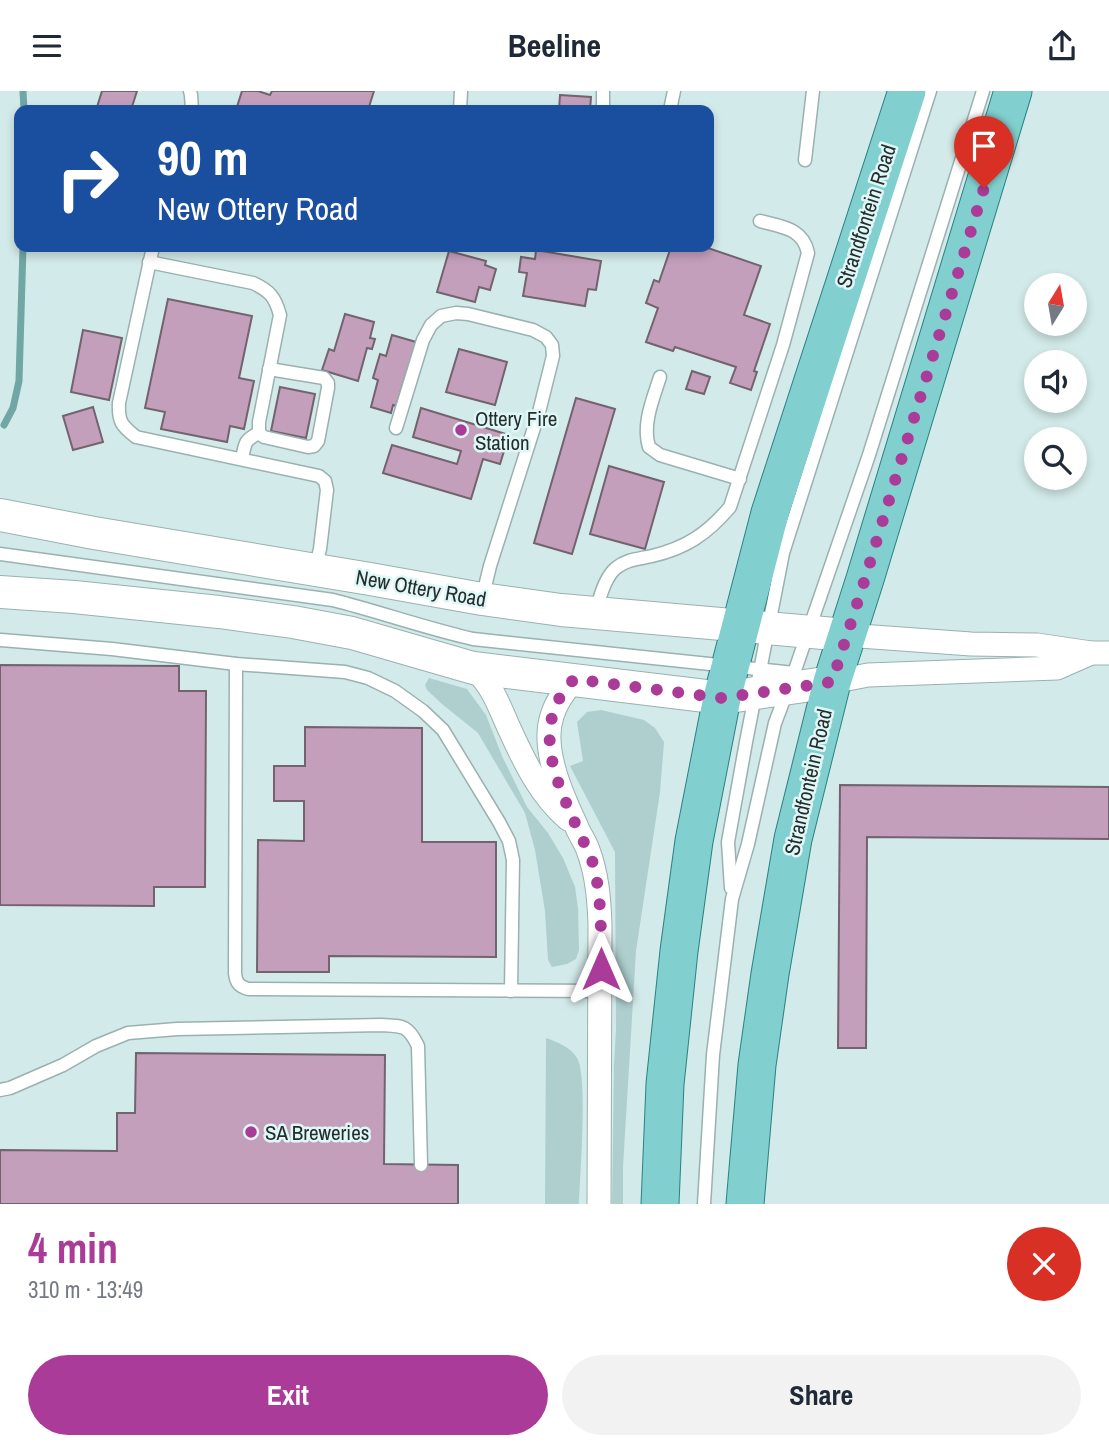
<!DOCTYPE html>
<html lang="en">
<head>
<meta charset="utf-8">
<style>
  :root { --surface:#fff; --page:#f2f2f3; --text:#1f2937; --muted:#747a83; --accent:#aa3b98 }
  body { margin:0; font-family:"Archivo Narrow",sans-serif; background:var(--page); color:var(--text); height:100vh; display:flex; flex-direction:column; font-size:26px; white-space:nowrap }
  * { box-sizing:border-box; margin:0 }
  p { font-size:23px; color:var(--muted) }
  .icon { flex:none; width:38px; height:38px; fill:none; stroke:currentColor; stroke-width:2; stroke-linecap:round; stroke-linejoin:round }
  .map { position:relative; height:1113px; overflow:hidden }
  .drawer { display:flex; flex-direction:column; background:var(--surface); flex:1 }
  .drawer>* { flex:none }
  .top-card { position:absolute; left:14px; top:14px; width:700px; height:147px; border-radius:14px; box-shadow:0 4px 10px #0003; background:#1a4fa0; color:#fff; overflow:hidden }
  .needle { width:46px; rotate:11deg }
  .fabs { position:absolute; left:1024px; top:182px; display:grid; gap:14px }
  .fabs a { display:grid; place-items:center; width:63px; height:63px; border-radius:50%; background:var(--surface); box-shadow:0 4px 10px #0003; font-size:35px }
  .pin { position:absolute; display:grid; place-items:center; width:60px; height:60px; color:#fff; margin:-72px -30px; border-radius:50% 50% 50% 0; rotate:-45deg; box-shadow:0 0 7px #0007 }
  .pin .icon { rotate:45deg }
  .me { position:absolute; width:77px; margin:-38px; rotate:0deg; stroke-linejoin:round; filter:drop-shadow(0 0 5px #0008) }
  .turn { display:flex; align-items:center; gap:24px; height:147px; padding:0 28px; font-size:32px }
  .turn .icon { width:91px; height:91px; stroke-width:2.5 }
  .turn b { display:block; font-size:49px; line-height:60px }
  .round { display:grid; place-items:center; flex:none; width:74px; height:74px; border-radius:37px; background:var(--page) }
  .headline { display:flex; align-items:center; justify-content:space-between; height:119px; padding:0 28px }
  h1 { font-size:42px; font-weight:800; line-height:52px; color:var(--accent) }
  .button { display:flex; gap:14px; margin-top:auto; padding:14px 28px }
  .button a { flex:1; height:80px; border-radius:42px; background:var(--accent); color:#fff; font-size:28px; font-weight:800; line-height:80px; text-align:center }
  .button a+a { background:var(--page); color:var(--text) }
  header { display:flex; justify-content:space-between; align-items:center; height:91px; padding:0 28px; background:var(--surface); font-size:32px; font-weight:800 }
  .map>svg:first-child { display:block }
</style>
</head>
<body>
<header><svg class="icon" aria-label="menu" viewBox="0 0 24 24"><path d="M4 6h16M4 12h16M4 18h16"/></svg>Beeline<svg class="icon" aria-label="share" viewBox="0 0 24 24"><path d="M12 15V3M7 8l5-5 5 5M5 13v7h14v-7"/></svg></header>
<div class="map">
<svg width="1109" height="1113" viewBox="0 0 1109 1113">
  <rect width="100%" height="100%" fill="#d2eae9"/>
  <g fill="#aecfce">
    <path d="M429 587 467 598 486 624 502 665 527 716 548 742 563 767 575 796 578 817 579 859 576 868 567 873 552 876 548 869 545 820 535 759 525 722 478 642 442 613 427 599 425 594Z"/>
    <path d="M601 619 644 629 655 637 664 651 660 701 636 860 623 1076V1113H612L614 974 616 937 615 761 570 675 583 670 577 631 587 621Z"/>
    <path d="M546 947C557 951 571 956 577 967 588 984 580 1087 579 1113H545Z"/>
  </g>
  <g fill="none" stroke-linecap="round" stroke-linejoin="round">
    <g stroke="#70a6a4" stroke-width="7">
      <path d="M23 0 24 19"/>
      <path d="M4 334 13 317 19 290 23 156"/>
    </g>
  </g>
  <g fill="#c49fbb" stroke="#72636e" stroke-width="2">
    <path d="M102 0H137L131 19H107L97 16Z"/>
    <path d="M242 0H258L270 4 272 0H374L368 19H236Z"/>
    <path d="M560 4 591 6 590 19H559Z"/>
    <path d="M671 156H705L761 175 744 224 770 233 754 280 757 281 751 299 730 292 736 276 675 256 673 260 646 251 658 217 646 212 654 189 659 191Z"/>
    <path d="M536 159 601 170 596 199 588 198 585 215 523 205 527 182 519 181 521 166 535 168Z"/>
    <path d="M449 160 486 170 485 174 496 178 490 199 479 196 475 211 437 201Z"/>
    <path d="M168 208 252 225 239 287 254 290 244 338 230 335 227 351 161 338 165 321 145 317Z"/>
    <path d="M345 223 374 231 370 247 375 248 372 258 367 257 358 290 322 279 329 258 334 260Z"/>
    <path d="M83 239 122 247 109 309 71 301Z"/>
    <path d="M392 244 416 251 396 315 393 314 391 322 371 316 378 289 373 287 380 263 386 265Z"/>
    <path d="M459 258 507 271 495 314 446 301Z"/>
    <path d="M692 280 710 286 704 303 686 298Z"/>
    <path d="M280 296 315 303 306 347 271 340Z"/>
    <path d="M576 307 615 318 572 463 534 452Z"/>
    <path d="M93 316 103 351 73 359 63 325Z"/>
    <path d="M421 317 509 344 500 373 483 368 471 408 383 382 392 354 457 373 461 360 413 346Z"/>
    <path d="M609 375 664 391 645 458 590 443Z"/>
    <path d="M0 574 179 575V600H206L205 796H154V815L0 814Z"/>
    <path d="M305 636 422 637V751H496V866L329 865V881H257L258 749 304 750V710H274V675H305Z"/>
    <path d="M840 694 1109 696V748L867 746 866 957H838Z"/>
    <path d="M136 962 385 964 384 1073 458 1074V1113H0V1059L117 1060V1022H135Z"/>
  </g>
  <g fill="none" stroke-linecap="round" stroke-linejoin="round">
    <defs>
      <g id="service">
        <path d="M190 0 191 4 192 19"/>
        <path d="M460 19 461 0"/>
        <path d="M603 19V0"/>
        <path d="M670 19 674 0"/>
        <path d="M805 69 813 0"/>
        <path d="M153 156 119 312C118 331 122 335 136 346L319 385 325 390 327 399 320 458 315 478"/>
        <path d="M149 171 253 192C270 200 275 206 280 224L259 331V342"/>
        <path d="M660 286C653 308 642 333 649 356L660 364 740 388"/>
        <path d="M396 337 423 249 431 234 441 225 456 222 468 223 533 239 546 246 552 254 553 265 539 321 490 475 482 508"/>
        <path d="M259 342 264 346 308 356 314 355 318 350 328 297V292L324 287 269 278"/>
        <path d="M242 368C245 353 244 349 259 342"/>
        <path d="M0 463 333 509C380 521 425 537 473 548L794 582"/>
        <path d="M595 521C600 508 604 487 616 477 627 468 639 468 652 465 686 457 707 443 730 416L783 254 808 162C803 137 782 136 760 130"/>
        <path d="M1 549 112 558 236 573 345 581 368 587 395 600 423 620 443 639 499 731 509 750 513 769 511 900"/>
        <path d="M236 573 235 882C236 892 239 895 248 898L601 900"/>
        <path d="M731 797 728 751 746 651 783 462 930 0"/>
        <path d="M0 999 10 997 63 974 96 955 128 942 177 938 382 934C403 935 408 934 418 955L421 1074"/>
        <path d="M704 1113 713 964 732 808 748 753 775 632 794 582 869 364 983 0"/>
      </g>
      <g id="minor">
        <path d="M846 544 971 553 1037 554 1091 562H1109"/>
        <path d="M473 577C493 595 498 613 509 637 524 670 540 704 568 728"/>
        <path d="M574 588C565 600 556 611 552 625 541 658 562 704 576 734 579 743 585 750 588 759 597 783 599 807 600 833L599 1113"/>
        <path d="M832 591 868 584 1057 577 1091 562"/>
      </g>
      <g id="secondary">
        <path d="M0 424 94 442 370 488 482 508 561 519 846 544"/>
        <path d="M0 501 74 506 219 521 293 531 352 542 473 577 722 607 832 591"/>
      </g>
      <g id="primary">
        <path d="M660 1113 665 993 679 860 694 750 722 607 770 422 907 0"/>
        <path d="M745 1113 757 974 770 883 793 748 832 591 865 488 1013 0"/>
      </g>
    </defs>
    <use href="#service" stroke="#9ab1b0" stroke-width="15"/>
    <use href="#minor" stroke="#9ab1b0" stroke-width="25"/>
    <use href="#secondary" stroke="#9ab1b0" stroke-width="34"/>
    <use href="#primary" stroke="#2a8281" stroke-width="39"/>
    <use href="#service" stroke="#fff" stroke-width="12"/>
    <use href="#minor" stroke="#fff" stroke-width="23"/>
    <use href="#secondary" stroke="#fff" stroke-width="32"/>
    <use href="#primary" stroke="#81cfce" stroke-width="37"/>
  </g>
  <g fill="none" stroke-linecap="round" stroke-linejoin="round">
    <path stroke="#aa3b98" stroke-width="12" stroke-dasharray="0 21.6" d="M601 878C601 844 602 809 594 776 590 761 581 747 575 732 558 694 538 650 558 610 562 602 568 595 574 588L722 607 832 591 865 488 984 97"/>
  </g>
  <g fill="#aa3b98" stroke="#dff7f6" stroke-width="2.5">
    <circle cx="461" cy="339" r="7"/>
    <circle cx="251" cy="1041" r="7"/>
  </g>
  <g text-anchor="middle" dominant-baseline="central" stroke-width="5" stroke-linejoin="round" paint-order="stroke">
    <g font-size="21" fill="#252e2d" stroke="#dff7f6">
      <text transform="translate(866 125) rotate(-72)">Strandfontein Road</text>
      <text transform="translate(421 497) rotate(10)">New Ottery Road</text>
      <text transform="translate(808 691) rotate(-77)">Strandfontein Road</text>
    </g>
    <g font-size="21" fill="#252e2d" stroke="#dff7f6" text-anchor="start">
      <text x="475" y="327">Ottery Fire<tspan x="475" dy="24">Station</tspan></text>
      <text x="265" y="1041">SA Breweries</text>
    </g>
  </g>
</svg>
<div class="fabs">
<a><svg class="needle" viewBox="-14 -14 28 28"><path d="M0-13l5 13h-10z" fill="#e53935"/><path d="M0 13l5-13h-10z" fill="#747a83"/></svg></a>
<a><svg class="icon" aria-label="sound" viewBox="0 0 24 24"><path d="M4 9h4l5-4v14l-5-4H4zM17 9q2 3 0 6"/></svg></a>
<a><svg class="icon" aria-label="search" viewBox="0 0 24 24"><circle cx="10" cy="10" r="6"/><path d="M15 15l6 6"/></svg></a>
</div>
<div class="pin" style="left:984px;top:97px;background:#d93025"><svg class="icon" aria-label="arrive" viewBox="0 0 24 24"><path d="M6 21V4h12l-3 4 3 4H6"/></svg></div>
<svg class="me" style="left:601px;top:878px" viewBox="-20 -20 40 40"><path d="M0-17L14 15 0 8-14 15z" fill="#aa3b98" stroke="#fff" stroke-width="4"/></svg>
<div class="top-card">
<div class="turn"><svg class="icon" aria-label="right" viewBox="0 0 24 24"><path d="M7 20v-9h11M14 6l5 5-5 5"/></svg><div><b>90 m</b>New Ottery Road</div></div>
</div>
</div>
<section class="drawer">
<div class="headline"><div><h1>4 min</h1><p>310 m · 13:49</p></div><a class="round" style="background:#d93025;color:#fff"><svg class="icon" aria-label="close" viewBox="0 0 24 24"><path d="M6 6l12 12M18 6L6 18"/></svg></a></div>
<div class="button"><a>Exit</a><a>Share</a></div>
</section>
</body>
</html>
